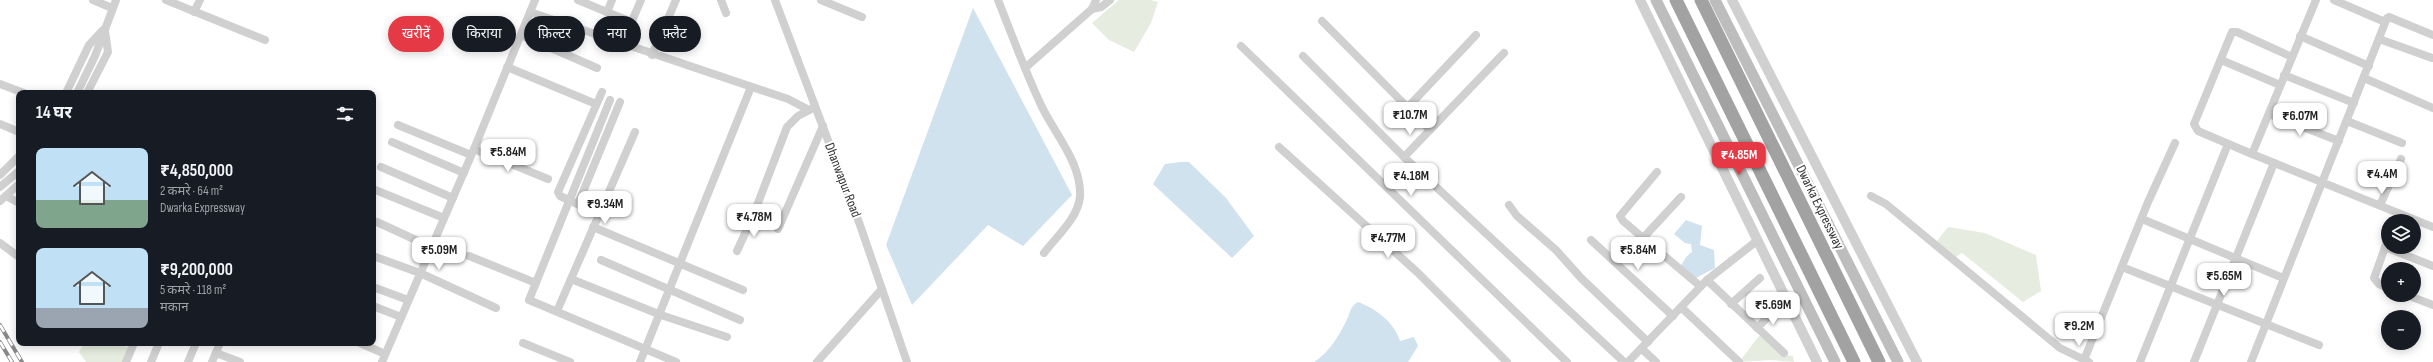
<!DOCTYPE html>
<html lang="hi">
<meta charset="utf-8">
<style>
:root{--surface:#171b24;--page:#242831;--text:#f1f3f6;--muted:#9ea1a6;--accent:#e63946}
body{margin:0;font-family:"Sofia Sans Condensed","Noto Sans Devanagari",sans-serif;background:var(--page);color:var(--text);height:100vh;display:flex;flex-direction:column;font-size:15px;white-space:nowrap}
*{box-sizing:border-box;margin:0}
p{font-size:13px;color:var(--muted)}
.icon{flex:none;width:22px;height:22px;fill:none;stroke:currentColor;stroke-width:2;stroke-linecap:round;stroke-linejoin:round}
.map{position:relative;flex:1;overflow:hidden}
.details{position:absolute;left:16px;top:90px;width:360px;height:256px;display:flex;flex-direction:column;background:var(--surface);border-radius:8px;box-shadow:0 2px 10px #0003}
.details>*{flex:none}
.guide{position:absolute;left:388px;top:16px;width:380px;height:36px;display:flex;gap:8px}
.tools{position:absolute;left:2381px;top:214px;display:grid;gap:8px}
.tools a{display:grid;place-items:center;width:40px;height:40px;border-radius:50%;background:var(--surface);box-shadow:0 2px 10px #0003;font-size:20px}
.price{position:absolute;translate:-50% -34px;padding:0 9px;border-radius:8px;background:#fff;color:#222;font-size:13px;line-height:26px;filter:drop-shadow(0 1px 2px #0008)}
.price::after{content:'';position:absolute;left:50%;top:24px;width:12px;height:9px;margin-left:-6px;background:inherit;clip-path:polygon(0 0,100% 0,50% 100%)}
.price.on{background:var(--accent);color:#fff}
ul{padding:0;list-style:none}
li{display:flex;align-items:center;gap:12px;height:100px;padding:0 20px}
li span{display:grid;place-items:center;flex:none;width:112px;height:80px;border-radius:8px;color:#555}
li>.icon{margin-inline-start:auto}
span .icon{width:48px;height:48px;fill:#fffc;stroke-width:1}
li b{font-size:17px}
h2{display:flex;justify-content:space-between;align-items:center;height:48px;padding:0 20px;font-size:17px}
.chip{padding:0 14px;border-radius:18px;background:var(--surface);box-shadow:0 2px 10px #0003;font-size:14px;line-height:36px}
.chip.on{background:var(--accent);color:#fff}
.map>svg:first-child{display:block}
</style>
<div class="map">
<svg width="2433" height="362" viewBox="0 0 2433 362">
<rect width="100%" height="100%" fill="#fff"/>
<g fill="#e6ecdf">
<path d="M1119,0H1150L1158,2L1151,23L1134,52L1109,40L1092,23Z"/>
<path d="M1948,227L1985,233L2036,255L2041,291L2023,302L1962,253L1954,258L1937,241Z"/>
<path d="M1759,336L1765,337L1784,355L1793,356L1794,362L1770,360L1739,362Z"/>
<path d="M84,343H88L130,347L123,362H86L79,352Z"/>
</g>
<g fill="#cfe2ee">
<path d="M973,8L1072,195L1023,246L988,225L912,305L886,245Z"/>
<path d="M1181,162H1189L1226,198L1254,236L1232,258L1153,184L1165,164Z"/>
<path d="M1686,220L1702,226L1700,245L1714,250L1715,268L1694,279L1681,266L1686,257L1692,252L1691,244L1685,243L1674,234Z"/>
<path d="M1358,302C1375,308 1395,323 1400,341L1414,337L1418,346L1408,362H1314C1329,353 1341,333 1348,317C1351,310 1351,306 1358,302Z"/>
</g>
<g fill="none" stroke-linecap="round" stroke-linejoin="round">
<g stroke="#d0d0d0" stroke-width="8">
<path d="M93,0L112,8"/>
<path d="M166,0L265,40"/>
<path d="M578,0L631,22"/>
<path d="M721,0L726,13"/>
<path d="M775,0L860,225L907,362"/>
<path d="M821,0L862,17"/>
<path d="M998,0C1012,35 1025,71 1041,105C1054,133 1082,163 1080,197C1078,218 1056,237 1044,253"/>
<path d="M2316,0L2252,154L2433,227"/>
<path d="M2334,0L2385,22"/>
<path d="M1092,9L1101,7L1110,0"/>
<path d="M194,12L200,0"/>
<path d="M530,12L788,99L809,110"/>
<path d="M607,12L612,0"/>
<path d="M1322,21L1430,130"/>
<path d="M521,35L597,68"/>
<path d="M2300,36L2369,66"/>
<path d="M2379,39L2432,58"/>
<path d="M622,44L641,0"/>
<path d="M1241,46L1567,362"/>
<path d="M652,55L676,0"/>
<path d="M1303,56L1404,157L1624,362"/>
<path d="M2221,60L2280,85"/>
<path d="M507,67L596,104"/>
<path d="M1025,68L1092,9L1096,0"/>
<path d="M2284,75L2354,103"/>
<path d="M2364,78L2433,108"/>
<path d="M0,84L24,93"/>
<path d="M66,93L89,45L103,30"/>
<path d="M77,93L95,56L116,0"/>
<path d="M87,93L108,52L105,31"/>
<path d="M610,100L529,300L676,362"/>
<path d="M1408,107L1476,35"/>
<path d="M2269,114L2339,141"/>
<path d="M2347,121L2402,143"/>
<path d="M0,124L19,132"/>
<path d="M398,125L471,155"/>
<path d="M392,142L464,173"/>
<path d="M1279,147L1417,272L1507,362"/>
<path d="M474,149L548,179"/>
<path d="M2252,154L2198,131L2194,124L2232,32H2237L2292,57"/>
<path d="M1404,157L1504,53"/>
<path d="M381,167L453,198"/>
<path d="M1657,172L1620,216L1623,221L1700,286"/>
<path d="M0,175L19,156"/>
<path d="M0,187L19,171"/>
<path d="M373,189L444,218"/>
<path d="M6,196L19,203"/>
<path d="M1871,196L1886,204L2060,348L2089,362"/>
<path d="M0,201L19,184"/>
<path d="M578,204L620,102"/>
<path d="M1509,205L1517,216L1556,250L1581,278L1648,342"/>
<path d="M2380,205L2401,159"/>
<path d="M599,214L560,196L558,192L602,92"/>
<path d="M2142,219L2283,278"/>
<path d="M377,222L431,247"/>
<path d="M593,227L743,290"/>
<path d="M778,229L823,126"/>
<path d="M1644,237L1681,197"/>
<path d="M2388,239L2374,278L2379,284L2388,288"/>
<path d="M1591,240L1673,316"/>
<path d="M0,243L19,257"/>
<path d="M2385,247L2433,266"/>
<path d="M737,251L753,216L787,127L798,116L813,108"/>
<path d="M373,256L420,273L496,308"/>
<path d="M469,256L536,283"/>
<path d="M601,260L740,320"/>
<path d="M2122,267L2319,345"/>
<path d="M571,279L661,315L727,337"/>
<path d="M1707,280L1784,353"/>
<path d="M373,287L408,300"/>
<path d="M2407,295L2433,305"/>
<path d="M1731,304L1760,278"/>
<path d="M373,306L401,317"/>
<path d="M1681,307L1739,362"/>
<path d="M557,311L635,132"/>
<path d="M1757,328L1775,310"/>
<path d="M360,343L385,354"/>
<path d="M523,343L570,362"/>
<path d="M1642,349L1656,362"/>
<path d="M216,353L240,362"/>
<path d="M2084,360L2148,202L2175,143"/>
<path d="M126,362L134,343"/>
<path d="M151,362L159,343"/>
<path d="M188,362L196,343"/>
<path d="M212,362L220,343"/>
<path d="M382,362L474,149L535,0"/>
<path d="M640,362L751,87"/>
<path d="M817,362L882,289"/>
<path d="M1628,362L1707,280L1758,240"/>
<path d="M2140,362L2228,144"/>
<path d="M2194,362L2274,163"/>
<path d="M2251,362L2387,18L2389,17L2433,35"/>
</g>
<g stroke="#d0d0d0" stroke-width="10">
<path d="M1640,0L1817,362"/>
<path d="M1732,0L1917,362"/>
</g>
<g stroke="#bdbdbd" stroke-width="11">
<path d="M1656,0L1835,362"/>
<path d="M1715,0L1898,362"/>
</g>
<g stroke="#a2a2a2" stroke-width="13">
<path d="M1676,0L1854,362"/>
<path d="M1701,0L1879,362"/>
</g>
<g stroke="#888" stroke-width="4">
<g id="rail">
<path d="M0,325L22,362"/>
<path d="M0,342L12,362"/>
</g>
</g>
<use href="#rail" stroke="#fff" stroke-width="2.5" stroke-dasharray="8" stroke-linecap="butt"/>
</g>
<g text-anchor="middle" dominant-baseline="central" stroke-width="4" stroke-linejoin="round" paint-order="stroke">
<g font-size="14" fill="#333" stroke="#fff">
<text transform="translate(843 180) rotate(69)">Dhanwapur Road</text>
<text transform="translate(1820 207) rotate(64)">Dwarka Expressway</text>
</g>
</g>
</svg>
<div class="tools">
<a><svg class="icon" aria-label="layers" viewBox="0 0 24 24"><path d="M12 4l9 5-9 5-9-5zM3 14l9 5 9-5"/></svg></a>
<a>+</a>
<a>−</a>
</div>
<b class="price" style="left:1410px;top:136px">₹10.7M</b>
<b class="price" style="left:2300px;top:137px">₹6.07M</b>
<b class="price" style="left:508px;top:173px">₹5.84M</b>
<b class="price on" style="left:1739px;top:176px">₹4.85M</b>
<b class="price" style="left:2382px;top:195px">₹4.4M</b>
<b class="price" style="left:1411px;top:197px">₹4.18M</b>
<b class="price" style="left:605px;top:225px">₹9.34M</b>
<b class="price" style="left:754px;top:238px">₹4.78M</b>
<b class="price" style="left:1388px;top:259px">₹4.77M</b>
<b class="price" style="left:439px;top:271px">₹5.09M</b>
<b class="price" style="left:1638px;top:271px">₹5.84M</b>
<b class="price" style="left:2224px;top:297px">₹5.65M</b>
<b class="price" style="left:1773px;top:326px">₹5.69M</b>
<b class="price" style="left:2079px;top:347px">₹9.2M</b>
<div class="guide">
<a class="chip on">खरीदें</a>
<a class="chip">किराया</a>
<a class="chip">फ़िल्टर</a>
<a class="chip">नया</a>
<a class="chip">फ़्लैट</a>
</div>
<section class="details">
<h2>14 घर<svg class="icon" aria-label="filters" viewBox="0 0 24 24"><path d="M4 7h16M4 17h16"/><circle cx="9" cy="7" r="2"/><circle cx="15" cy="17" r="2"/></svg></h2>
<ul>
<li><span style="background:linear-gradient(#bfe0f5 65%,#7fa58c 0)"><svg class="icon" aria-label="home" viewBox="0 0 24 24"><path d="M3 11l9-7 9 7M6 9v11h12V9"/></svg></span><div><b>₹4,850,000</b><p>2 कमरे · 64 m²</p><p>Dwarka Expressway</p></div></li>
<li><span style="background:linear-gradient(#bfe0f5 75%,#9aa5b1 0)"><svg class="icon" aria-label="home" viewBox="0 0 24 24"><path d="M3 11l9-7 9 7M6 9v11h12V9"/></svg></span><div><b>₹9,200,000</b><p>5 कमरे · 118 m²</p><p>मकान</p></div></li>
</ul>
</section>
</div>
